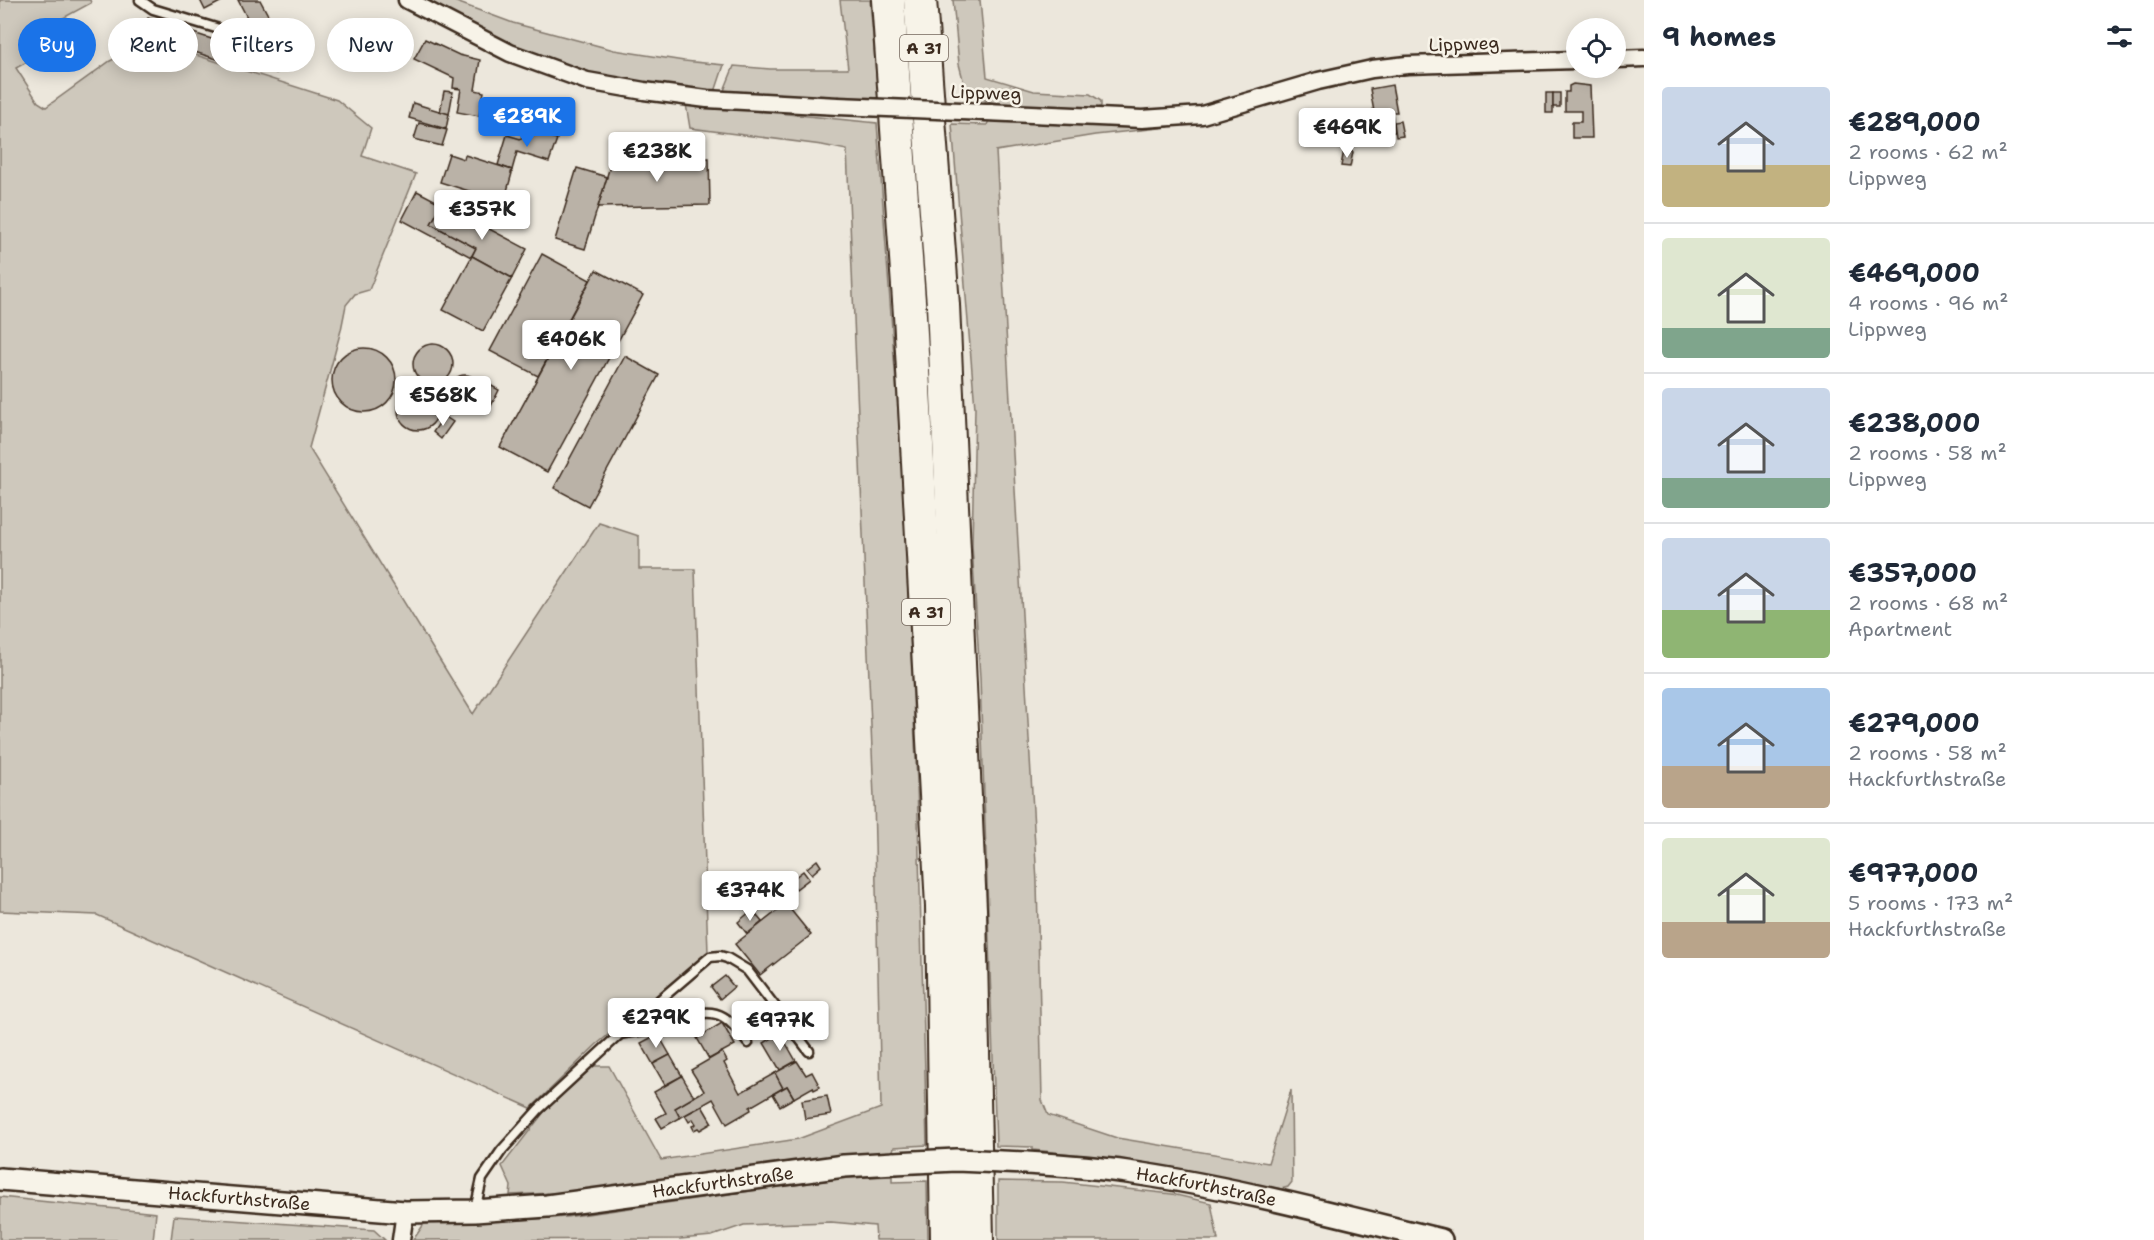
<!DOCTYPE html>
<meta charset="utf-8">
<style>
:root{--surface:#fff;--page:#f6f6f7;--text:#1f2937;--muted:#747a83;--line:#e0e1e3;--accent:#1a73e8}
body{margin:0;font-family:"Shantell Sans",sans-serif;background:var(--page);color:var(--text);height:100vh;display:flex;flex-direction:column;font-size:22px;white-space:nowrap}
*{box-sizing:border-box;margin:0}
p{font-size:20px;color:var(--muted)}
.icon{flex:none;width:33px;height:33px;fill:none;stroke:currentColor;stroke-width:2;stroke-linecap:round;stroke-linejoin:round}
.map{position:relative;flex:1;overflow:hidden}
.side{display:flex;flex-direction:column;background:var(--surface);width:510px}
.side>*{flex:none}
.banner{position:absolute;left:18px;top:18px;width:570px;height:54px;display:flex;gap:12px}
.controls{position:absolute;left:1566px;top:18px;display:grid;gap:12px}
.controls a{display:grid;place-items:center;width:60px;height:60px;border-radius:50%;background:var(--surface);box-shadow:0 3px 15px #0003;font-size:30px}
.price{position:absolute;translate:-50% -51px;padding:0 14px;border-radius:6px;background:#fff;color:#222;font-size:20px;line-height:39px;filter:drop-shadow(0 2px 3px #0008)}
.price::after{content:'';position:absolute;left:50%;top:36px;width:18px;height:14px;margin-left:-9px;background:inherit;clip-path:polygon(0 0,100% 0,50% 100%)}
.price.active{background:var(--accent);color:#fff}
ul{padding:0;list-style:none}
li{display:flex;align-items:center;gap:18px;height:150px;padding:0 18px}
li+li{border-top:2px solid var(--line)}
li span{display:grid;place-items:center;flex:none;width:168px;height:120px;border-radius:6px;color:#555}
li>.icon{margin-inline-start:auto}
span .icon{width:72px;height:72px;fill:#fffc;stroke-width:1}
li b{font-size:26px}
h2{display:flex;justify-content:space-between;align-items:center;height:72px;padding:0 18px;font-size:26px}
.pill{padding:0 21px;border-radius:27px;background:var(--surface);box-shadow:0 3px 15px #0003;font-size:21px;line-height:54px}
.pill.active{background:var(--accent);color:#fff}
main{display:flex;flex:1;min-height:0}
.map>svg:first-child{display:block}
</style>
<main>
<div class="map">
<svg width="1644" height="1240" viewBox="0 0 1644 1240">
<rect width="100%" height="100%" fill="#ece7dc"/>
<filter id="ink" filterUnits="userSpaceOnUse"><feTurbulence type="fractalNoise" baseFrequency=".0167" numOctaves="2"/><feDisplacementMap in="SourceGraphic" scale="12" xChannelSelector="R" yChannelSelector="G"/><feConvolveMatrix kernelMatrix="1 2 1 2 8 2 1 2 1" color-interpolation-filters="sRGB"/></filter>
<g filter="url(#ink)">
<g fill="#cec8bc" stroke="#84796d" stroke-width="1.5">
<path d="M0,0H90L91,3L50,25L57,45L16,68L38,102L46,107L110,61L152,41L337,100L371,128L362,156L416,174L369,290L355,294L346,305L341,330L309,448L473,714L599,523L639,536V569H695L708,953L597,1044L531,1108L97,915L0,911Z"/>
<path d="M420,0H451L513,23L614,50L684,61L724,65L716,89L709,93C666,87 621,83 579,71C523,55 472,26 420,0Z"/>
<path d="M840,0H870L878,98L836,97V99L723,93L734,66L770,69H848Z"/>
<path d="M953,0H980L987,77L1034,91L1090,94L1101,101V106L1095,112L1010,107L967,95L959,64Z"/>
<path d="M686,104L877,123L902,466L917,783L927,1145L894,1147L892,1154L575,1192L510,1195L511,1186L502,1166L544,1112L594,1066H609L661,1160L798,1139L881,1108L874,798L847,150L822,145L690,128Z"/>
<path d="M989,120L1102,126L1169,127L1095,135L996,151L1037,882L1042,1100L1048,1115L1117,1138L1268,1163L1291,1090L1292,1182L1288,1187L1281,1189C1198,1173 1116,1157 1032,1150V1147L996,1146L980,678L972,545L975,408L952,124L987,125Z"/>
<path d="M892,1176V1182L927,1181L928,1240H876L875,1226L831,1222L744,1225L712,1236L680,1239L413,1240L424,1224L452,1221L483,1222L566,1217L845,1178Z"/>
<path d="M998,1181L1063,1182L1172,1194L1211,1203L1218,1240H998Z"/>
<path d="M0,1197L156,1213L153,1240H0Z"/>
<path d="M174,1216L374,1230L385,1240H171Z"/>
</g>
<g fill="#bab2a7" stroke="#3b2a1e" stroke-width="1.5">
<path d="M200,0H224L205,10Z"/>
<path d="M238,0H260L294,64L276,73Z"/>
<path d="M148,18L254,53L248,69L154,39L155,37L143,33Z"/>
<path d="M425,39L459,55L480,60L475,90L484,92L479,116L457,112L461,89L453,88L454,78L414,59Z"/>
<path d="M1573,84L1590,86L1592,138H1572V122H1581V111H1565V92H1569V86Z"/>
<path d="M1392,85L1397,112H1392L1395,132L1378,135L1370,89Z"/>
<path d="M444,91L453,92L449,114L440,112Z"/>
<rect x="1546" y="93" width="7" height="20"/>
<rect x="1553" y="93" width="7" height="14"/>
<path d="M413,103L449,114L446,129L409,118Z"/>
<path d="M1327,120L1341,121L1339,140L1326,139Z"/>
<path d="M1400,121L1403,136L1396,137L1394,122Z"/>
<path d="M419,123L447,130L442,146L414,139Z"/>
<path d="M524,129L557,139L549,162L517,152L512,170L498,165L507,135L521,139Z"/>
<path d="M1344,150L1353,152L1350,167L1341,166Z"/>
<path d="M449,154L464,159L465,155L512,170L511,173H512L504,202L440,182Z"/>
<path d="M709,158L710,205L598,207L612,159Z"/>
<path d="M577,168L607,177L585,249L555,240Z"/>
<path d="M417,191L442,204L431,224L476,248L471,257L402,220Z"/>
<path d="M442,204L527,249L512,278L472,256L476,248L431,224Z"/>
<path d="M542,254L590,280L538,376L490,351Z"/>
<path d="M472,256L512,278L483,331L443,310Z"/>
<path d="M596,270L643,295L547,472L500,447Z"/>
<circle cx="433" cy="364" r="20"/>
<circle cx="364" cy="380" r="32"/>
<path d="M625,356L659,375L588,506L554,488Z"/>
<circle cx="465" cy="389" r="14"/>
<path d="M488,384L499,390L490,408L479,402Z"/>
<circle cx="418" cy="410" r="20"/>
<path d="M444,416L453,422L441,439L433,432Z"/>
<path d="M817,860L821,866L812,874L807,868Z"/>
<path d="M803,871L809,879L796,889L790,881Z"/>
<path d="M786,904L811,935L760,975L735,944Z"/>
<path d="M752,910L762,922L747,934L738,922Z"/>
<path d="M725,976L734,987L720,999L711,987Z"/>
<path d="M722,1023L735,1045L709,1059L697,1038Z"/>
<path d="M780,1033L796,1061L780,1070L764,1043Z"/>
<path d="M658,1034L670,1055L653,1064L641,1043Z"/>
<path d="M722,1052L727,1061L724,1063L740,1093L775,1073L783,1088L750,1107L751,1110L727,1124L713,1099L680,1118L675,1108L704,1091L691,1070Z"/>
<path d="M670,1055L682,1076L665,1085L653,1064Z"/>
<path d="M797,1061L806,1075L812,1072L820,1087L814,1090L813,1087L794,1098L787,1086L783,1088L775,1073Z"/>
<path d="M682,1076L694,1097L675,1108L680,1118L662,1128L656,1118L666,1113L654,1092Z"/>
<path d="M787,1086L794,1098L780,1106L773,1094Z"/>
<path d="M827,1096L831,1115L805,1119L802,1100Z"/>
<path d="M702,1106L712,1123L700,1130L698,1128L694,1130L692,1126L696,1124L693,1119L689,1122L685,1115Z"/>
</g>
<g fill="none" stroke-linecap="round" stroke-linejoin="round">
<g stroke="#3b2a1e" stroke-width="13">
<g id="service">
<path d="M140,0L153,9L239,35"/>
<path d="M621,1034C635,1031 650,1030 663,1027C672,1024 681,1019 690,1016C719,1006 731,1020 748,1043"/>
<path d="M475,1210L482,1179L502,1150L539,1109L620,1034L710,957L720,956L727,958L747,970L809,1051"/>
</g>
</g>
<g stroke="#3b2a1e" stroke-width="21">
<g id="minor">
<path d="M407,0L510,53L587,81L644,91L707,99L838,106"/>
<path d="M1616,59L1644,58"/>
<path d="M986,112L1142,119L1202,115L1318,81L1372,69L1407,65L1576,60"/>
<path d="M401,1240L405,1212"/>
</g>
</g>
<g stroke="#3b2a1e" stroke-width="26">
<g id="tertiary">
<path id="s1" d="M1026,1163C1060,1165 1094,1167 1127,1172C1233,1187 1337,1215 1441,1240"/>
<path id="s2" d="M0,1179L405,1212L475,1211L547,1206L844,1166L894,1163"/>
</g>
</g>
<g stroke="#3b2a1e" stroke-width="36">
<g id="motorway">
<path d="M888,0L910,315L942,906L947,1240"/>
<path d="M920,0L943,305L970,909L977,1240"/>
</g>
</g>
<use href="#service" stroke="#f7f3e8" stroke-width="8"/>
<use href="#minor" stroke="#f7f3e8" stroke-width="16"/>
<use href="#tertiary" stroke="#f7f3e8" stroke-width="21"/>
<use href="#motorway" stroke="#f7f3e8" stroke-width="32"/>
<g stroke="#3b2a1e" stroke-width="21" stroke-linecap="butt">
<path id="minor-bridge" d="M838,106L986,112"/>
</g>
<g stroke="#3b2a1e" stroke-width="26" stroke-linecap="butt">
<path id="tertiary-bridge" d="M894,1163L956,1160L1026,1163"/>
</g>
<use href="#minor-bridge" stroke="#f7f3e8" stroke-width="16"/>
<use href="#tertiary-bridge" stroke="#f7f3e8" stroke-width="21"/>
</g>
</g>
<g text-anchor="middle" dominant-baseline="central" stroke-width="5" stroke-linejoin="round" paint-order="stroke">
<g fill="#f7f3e8" stroke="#73665b" stroke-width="1.5">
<rect x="900" y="35" width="48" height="26" rx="4.5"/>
<rect x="902" y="599" width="48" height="26" rx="4.5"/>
</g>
<g font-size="16" font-weight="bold" fill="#3b2a1e">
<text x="924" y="48">A 31</text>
<text x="926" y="612">A 31</text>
</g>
<g font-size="18" fill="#3b2a1e" stroke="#f7f3e8">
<text transform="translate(1464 44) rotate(-2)">Lippweg</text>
<text transform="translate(986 93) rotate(2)">Lippweg</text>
<text stroke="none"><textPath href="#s2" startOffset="726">Hackfurthstraße</textPath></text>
<text stroke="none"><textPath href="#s1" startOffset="182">Hackfurthstraße</textPath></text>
<text stroke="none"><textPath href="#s2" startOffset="240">Hackfurthstraße</textPath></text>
</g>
</g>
</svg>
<div class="controls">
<a><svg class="icon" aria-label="locate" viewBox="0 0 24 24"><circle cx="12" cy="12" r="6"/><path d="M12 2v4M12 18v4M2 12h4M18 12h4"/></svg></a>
</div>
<b class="price active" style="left:527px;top:148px">€289K</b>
<b class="price" style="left:1347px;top:159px">€469K</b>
<b class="price" style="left:657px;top:183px">€238K</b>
<b class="price" style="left:482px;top:241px">€357K</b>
<b class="price" style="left:571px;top:371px">€406K</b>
<b class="price" style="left:443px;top:427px">€568K</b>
<b class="price" style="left:750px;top:922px">€374K</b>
<b class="price" style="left:656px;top:1049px">€279K</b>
<b class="price" style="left:780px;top:1052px">€977K</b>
<div class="banner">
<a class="pill active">Buy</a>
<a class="pill">Rent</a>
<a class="pill">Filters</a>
<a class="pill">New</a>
</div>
</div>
<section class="side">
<h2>9 homes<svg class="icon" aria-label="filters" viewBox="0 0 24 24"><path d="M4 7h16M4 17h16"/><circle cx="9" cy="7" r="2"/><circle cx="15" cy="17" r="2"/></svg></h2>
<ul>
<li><span style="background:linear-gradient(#c9d6e8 65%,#c2b280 0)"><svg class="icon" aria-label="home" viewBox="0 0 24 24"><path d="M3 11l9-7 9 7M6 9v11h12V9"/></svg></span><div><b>€289,000</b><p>2 rooms · 62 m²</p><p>Lippweg</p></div></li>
<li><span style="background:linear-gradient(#dfe7d0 75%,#7fa58c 0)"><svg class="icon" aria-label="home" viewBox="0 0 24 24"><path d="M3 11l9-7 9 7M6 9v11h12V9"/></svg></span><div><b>€469,000</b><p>4 rooms · 96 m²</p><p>Lippweg</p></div></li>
<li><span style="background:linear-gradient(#c9d6e8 75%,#7fa58c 0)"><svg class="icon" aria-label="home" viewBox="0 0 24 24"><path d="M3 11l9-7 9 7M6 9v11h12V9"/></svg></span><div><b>€238,000</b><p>2 rooms · 58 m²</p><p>Lippweg</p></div></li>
<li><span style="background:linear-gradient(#c9d6e8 60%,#8fb573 0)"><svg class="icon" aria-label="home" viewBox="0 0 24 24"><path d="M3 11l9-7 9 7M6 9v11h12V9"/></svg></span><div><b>€357,000</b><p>2 rooms · 68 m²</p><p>Apartment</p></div></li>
<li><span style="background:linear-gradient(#a9c7e8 65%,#b9a48a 0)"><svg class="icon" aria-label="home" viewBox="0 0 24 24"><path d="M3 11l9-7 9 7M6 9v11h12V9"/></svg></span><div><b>€279,000</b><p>2 rooms · 58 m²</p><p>Hackfurthstraße</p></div></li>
<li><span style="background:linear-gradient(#dfe7d0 70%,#b9a48a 0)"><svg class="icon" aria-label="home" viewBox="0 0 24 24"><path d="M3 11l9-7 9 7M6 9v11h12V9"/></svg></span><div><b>€977,000</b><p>5 rooms · 173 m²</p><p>Hackfurthstraße</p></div></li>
</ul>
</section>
</main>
